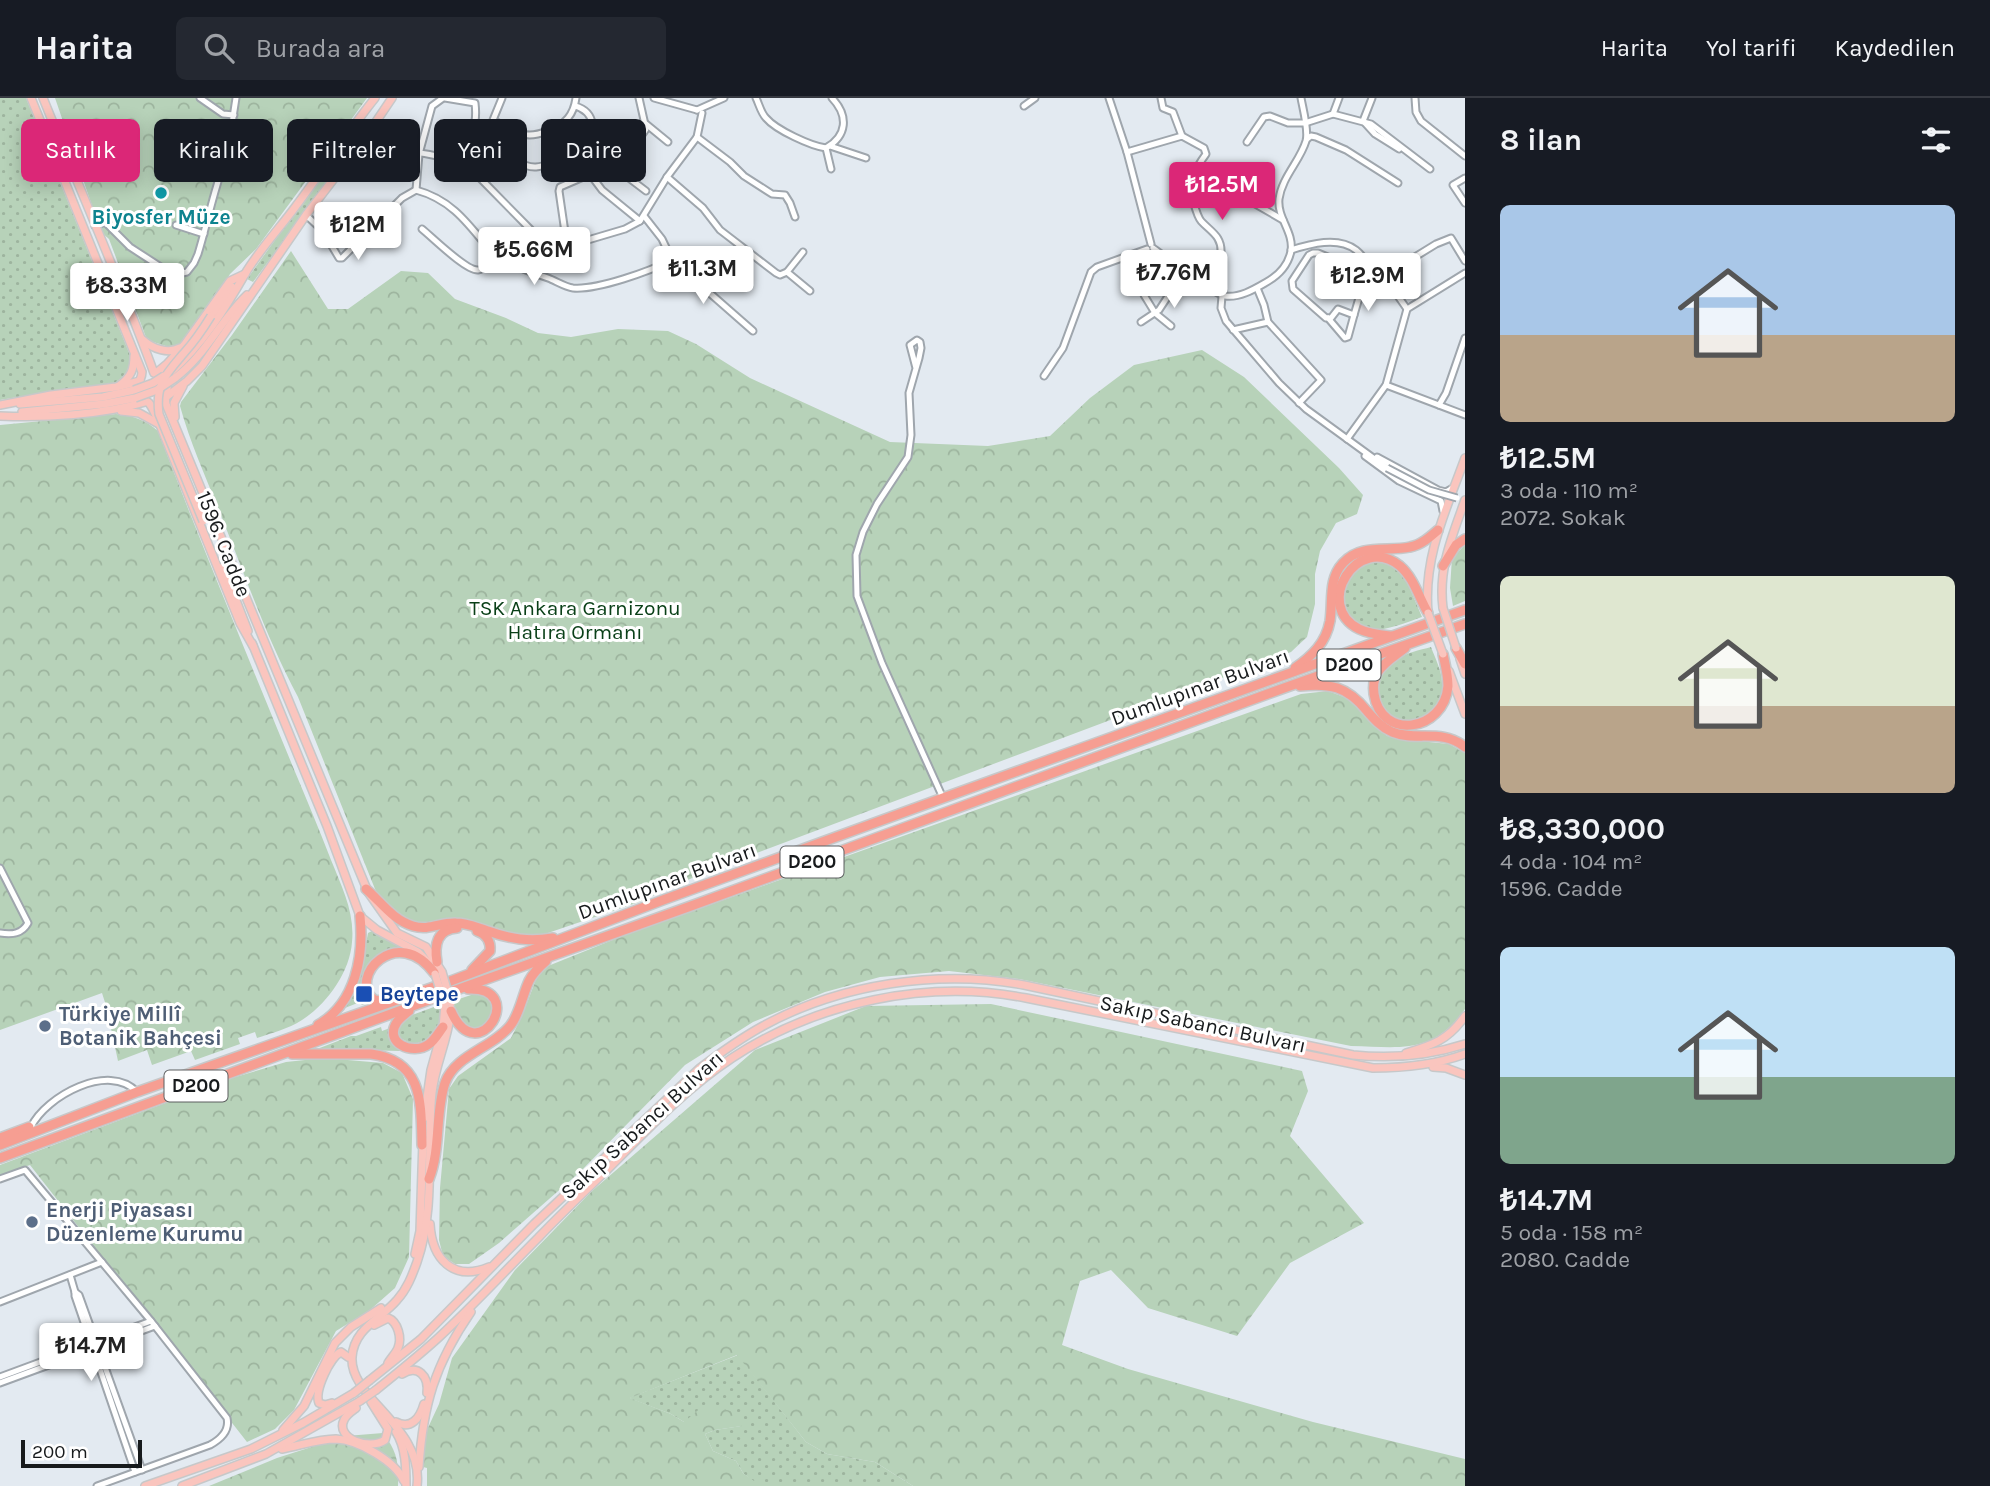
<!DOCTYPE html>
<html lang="tr">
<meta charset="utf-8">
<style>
:root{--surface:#171b24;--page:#242831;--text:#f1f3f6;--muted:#9ea1a6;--line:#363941;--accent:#db2777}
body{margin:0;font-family:Karla,sans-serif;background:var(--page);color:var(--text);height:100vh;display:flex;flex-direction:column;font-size:26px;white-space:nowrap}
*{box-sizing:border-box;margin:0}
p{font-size:23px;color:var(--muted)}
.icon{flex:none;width:38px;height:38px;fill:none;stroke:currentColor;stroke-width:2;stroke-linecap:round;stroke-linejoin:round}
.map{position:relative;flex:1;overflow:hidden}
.drawer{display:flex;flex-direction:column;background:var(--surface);width:525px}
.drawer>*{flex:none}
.top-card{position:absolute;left:21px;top:21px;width:665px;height:63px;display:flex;gap:14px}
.scale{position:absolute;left:21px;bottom:18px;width:121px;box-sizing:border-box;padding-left:7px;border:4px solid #171a1c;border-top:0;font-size:19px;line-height:24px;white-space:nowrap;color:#171a1c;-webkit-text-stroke:5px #fff;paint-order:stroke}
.price{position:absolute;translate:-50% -60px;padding:0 16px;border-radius:7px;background:#fff;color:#222;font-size:23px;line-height:46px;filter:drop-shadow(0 2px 4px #0008)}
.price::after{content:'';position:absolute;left:50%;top:42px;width:21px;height:16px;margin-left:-10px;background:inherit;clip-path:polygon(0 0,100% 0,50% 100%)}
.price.current{background:var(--accent);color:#fff}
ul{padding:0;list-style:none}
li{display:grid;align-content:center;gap:14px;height:371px;padding:0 35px}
li span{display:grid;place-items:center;height:217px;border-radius:10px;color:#555}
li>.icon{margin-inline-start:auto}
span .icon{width:126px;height:126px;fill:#fffc;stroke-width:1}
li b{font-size:30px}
h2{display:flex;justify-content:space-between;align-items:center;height:84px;padding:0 35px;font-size:30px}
.chip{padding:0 24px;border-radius:10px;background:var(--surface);box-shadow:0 4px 18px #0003;font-size:24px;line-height:63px}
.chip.current{background:var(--accent);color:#fff}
header{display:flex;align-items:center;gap:42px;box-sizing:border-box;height:98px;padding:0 35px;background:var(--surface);border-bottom:2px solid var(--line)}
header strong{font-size:33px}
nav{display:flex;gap:38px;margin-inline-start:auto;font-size:24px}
.search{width:490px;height:63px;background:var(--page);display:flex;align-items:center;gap:18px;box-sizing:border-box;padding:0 24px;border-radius:10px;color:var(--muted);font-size:26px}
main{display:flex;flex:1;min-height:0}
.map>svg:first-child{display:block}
</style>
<header>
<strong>Harita</strong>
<div class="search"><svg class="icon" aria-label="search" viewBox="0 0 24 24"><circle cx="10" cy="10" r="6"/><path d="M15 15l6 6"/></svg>Burada ara</div>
<nav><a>Harita</a><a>Yol tarifi</a><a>Kaydedilen</a></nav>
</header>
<main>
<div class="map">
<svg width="1465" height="1388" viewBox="0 0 1465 1388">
<defs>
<pattern id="green-dots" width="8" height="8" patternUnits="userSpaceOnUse" patternTransform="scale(1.75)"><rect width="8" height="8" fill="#b7d2b9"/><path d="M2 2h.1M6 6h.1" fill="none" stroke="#9db49e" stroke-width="1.8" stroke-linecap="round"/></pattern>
<pattern id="forest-crowns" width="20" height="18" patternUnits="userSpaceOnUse" patternTransform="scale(1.75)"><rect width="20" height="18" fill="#b7d2b9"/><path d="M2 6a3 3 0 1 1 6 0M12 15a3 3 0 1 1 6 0" fill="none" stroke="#9db49e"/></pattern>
</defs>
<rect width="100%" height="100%" fill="#e3eaf1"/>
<g fill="url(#green-dots)">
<path d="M0,0H26L130,257L131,263L127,276L112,287L68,291L0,302Z"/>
<path d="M344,46L352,51L253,184L247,181Z"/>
<path d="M1377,463L1397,469L1405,479L1422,519C1410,523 1387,533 1375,531C1368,531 1360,529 1355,524C1342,512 1341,487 1353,474C1359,467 1368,465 1377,463Z"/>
<path d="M1431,549C1435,560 1442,573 1442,585C1443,592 1441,606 1437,612C1435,615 1431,616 1428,618C1393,642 1354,591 1396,562C1405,555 1420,552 1431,549Z"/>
<path d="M372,833L405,851L397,852L366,878L374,903L362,907L360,904L345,910L344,908L364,856L368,835Z"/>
<path d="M442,906C445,926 432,944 412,946L400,940L398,931L404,920Z"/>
<path d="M381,929L382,933L390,930L393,945L400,953L317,951L351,938H356Z"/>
<path d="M738,1257L806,1344L827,1356L875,1364L913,1388H759L743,1375L736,1363L713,1353L705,1336L715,1332L741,1328L684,1324L671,1316L629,1300Z"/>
</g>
<g fill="url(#forest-crowns)">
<path d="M55,0H367L256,151L230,176L210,208L187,238L179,248L172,250L147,242L109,141L101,134Z"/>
<path d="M291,153L328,211H348L401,173L428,175L455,201L506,220L538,235L571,239L618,231L668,233L696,246L750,280L890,344L988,348L1050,338L1090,300L1134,267L1202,252L1244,279L1339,370L1363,397L1357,416L1336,425L1320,453L1315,476V506L1307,539L1291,554L701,776L639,804L542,837L520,841L473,825L435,827L405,823L381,802L375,791L298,599C268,543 247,483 224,425C209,386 191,348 180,308L181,304L232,237Z"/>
<path d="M116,316C132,318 145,321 158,333C201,446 247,557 293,669C306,700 319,731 331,762C342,789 355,815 352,844C350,874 327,906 302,922C288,931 272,935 257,940L255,934L238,940L240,946L195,962L191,953L152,967L147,952L118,963L109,921L110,920L102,895L0,932V327Z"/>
<path d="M1465,447V503L1453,508L1450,490L1452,460Z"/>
<path d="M1328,593L1352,602L1387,638L1409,642L1449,646L1465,655V911C1433,957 1401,949 1351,948L1019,881L949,873L880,879L825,894L753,924L685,967L581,1073L499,1145L469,1166H455L443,1158L439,1142L440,1090L449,991L458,978L511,940L522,918L538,876L548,868L620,839L1301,596Z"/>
<path d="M477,895L491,900L495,914L484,929L473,932L458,921L453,903Z"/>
<path d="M991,906L1302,973L1308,993L1290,1038L1364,1125L1290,1165L1237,1238L1148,1210L1111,1172L1080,1183L1062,1247L1128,1271L1313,1324L1465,1361V1388H913L875,1364L827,1356L806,1344L737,1257L630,1300L671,1316L684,1324L703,1308L720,1310L742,1316V1328L715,1332L705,1336L713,1353L736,1363L743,1375L761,1388H427V1370L423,1369L426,1334L439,1306L452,1260L515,1172L592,1093L755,952L866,908Z"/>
<path d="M324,960L383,965L402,975L413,1001L409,1159L395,1190L370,1212L336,1233L294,1312L275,1331L247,1344L30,1067L0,1077V1067L232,980L286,964Z"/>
<path d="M383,1335C397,1353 399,1365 398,1388H209L277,1360L346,1338Z"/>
</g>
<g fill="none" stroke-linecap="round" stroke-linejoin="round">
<g stroke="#9fa6ad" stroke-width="9">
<g id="minor">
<path d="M200,0L223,16L234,17"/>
<path d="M445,0L475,5C478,30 471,37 456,56"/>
<path d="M502,0L493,22C502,27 512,33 523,36C535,40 560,30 568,20C573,14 575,7 576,0"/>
<path d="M654,0L697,12"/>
<path d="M756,0C759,6 761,15 766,20C776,32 811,48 826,50"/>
<path d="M1109,0L1127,54L1151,146"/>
<path d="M1161,0L1163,10L1173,14L1182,38"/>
<path d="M1415,0L1416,14L1421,23L1465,58"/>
<path d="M1024,8L1035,0"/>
<path d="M697,12L724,0"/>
<path d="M1333,16L1339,0"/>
<path d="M1363,23L1372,0"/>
<path d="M1365,25L1375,36L1399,51"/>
<path d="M646,26L668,44"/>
<path d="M505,28L500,35L498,46C503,57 525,70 536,69C549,68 573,58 586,53C596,37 597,14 575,8"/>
<path d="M545,33L554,64"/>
<path d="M366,38L383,52"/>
<path d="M697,39L730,64L744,78L772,96L785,97L790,105L795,119"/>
<path d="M1307,41L1311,38L1316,39L1346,52L1398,85"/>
<path d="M1247,44L1264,19L1270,18L1288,25H1305L1333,16L1371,26L1430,71"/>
<path d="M830,48L866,60"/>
<path d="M1127,54L1182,38L1204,50L1206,56C1195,71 1189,83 1193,102C1195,109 1197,118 1201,123C1211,134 1222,138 1221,155L1192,168L1180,180L1159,212L1141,224"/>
<path d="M438,57L449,55L463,59L477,77L532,133L552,146L571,147L625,131L640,123L667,79L697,39L702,15"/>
<path d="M353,58C381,45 441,56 469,68"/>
<path d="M615,65L621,74L646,93"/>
<path d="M831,71L826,50C847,38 849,18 832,0"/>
<path d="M590,76L602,92L640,123"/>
<path d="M667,79L703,110L720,132L776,175L780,177L787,174L803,154"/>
<path d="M1465,80L1453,87L1465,105"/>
<path d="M416,92C453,102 469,127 493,156C511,167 528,173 548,180C556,183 565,189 573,190C598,192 650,173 672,162"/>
<path d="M416,92L419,56L432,8L443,0"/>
<path d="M1238,96L1283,122"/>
<path d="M306,117L323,133L339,160H342L402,100L416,92"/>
<path d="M644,118L662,141L672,162L753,233"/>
<path d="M176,127L204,136"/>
<path d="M95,128L105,124L130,149L167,173L178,176L187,174L194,165L198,156C205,133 210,110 217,87C226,58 232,30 236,0"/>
<path d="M422,131C432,139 466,173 478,172C486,171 490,162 493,156"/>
<path d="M567,148L559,93L560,89L618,64L631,53L646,31L639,0"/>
<path d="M1153,150C1165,159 1215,197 1225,198C1239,200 1253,192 1265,185C1278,178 1288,168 1291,153C1294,134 1277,120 1279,101C1282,79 1300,63 1306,43C1309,33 1303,11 1301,0"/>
<path d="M1291,152C1310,146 1338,138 1356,152C1364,158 1370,169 1377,177L1384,178"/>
<path d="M1313,155H1318L1352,169L1361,193L1354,217L1338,211L1331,220H1326L1293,191L1292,183L1309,157Z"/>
<path d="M787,174L810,193"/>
<path d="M1257,190L1264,207L1268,224L1321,282L1299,305"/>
<path d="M1144,197L1155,215L1171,228"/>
<path d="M1222,198L1221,210L1226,223L1279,285L1306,311L1387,370"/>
<path d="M1407,211L1384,178L1436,146L1451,140L1465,163"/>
<path d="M1328,220L1345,240L1348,239L1354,217"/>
<path d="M1233,232L1268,224"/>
<path d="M916,270L910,247L917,242L920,244L921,250L919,260L909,295L911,337L908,359L877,406L863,434L856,457L857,498L882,565L943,700"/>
<path d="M1044,278L1063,250L1091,174L1097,169L1147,151"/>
<path d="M1386,287L1465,317"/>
<path d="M1439,307L1446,295L1465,240"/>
<path d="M1347,341L1386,287L1407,211L1465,175"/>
<path d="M1365,358L1399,383L1441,403L1443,413"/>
<path d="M1377,359L1438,392L1446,394L1453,390"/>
<path d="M0,770L28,825C22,836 12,837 0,835"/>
<path d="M31,1029C46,998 109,964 137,994"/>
<path d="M0,1081L25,1072L151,1223L227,1320C230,1333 221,1341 210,1347L97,1388"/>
<path d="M70,1177L75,1194V1198L135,1374"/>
<path d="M75,1194L79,1197L142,1372"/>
<path d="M0,1204L102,1164"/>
<path d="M0,1279L151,1223"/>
<path d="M0,1285L155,1228"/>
</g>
</g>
<g stroke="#c7c8c9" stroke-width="10">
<g id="major">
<path d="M31,0L142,274C142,281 137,285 138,292C139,300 144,301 149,305C154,311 157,321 160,327L240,525L253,548"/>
<path d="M43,0C80,92 120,182 154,275C177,281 163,293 166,306L368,794L397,835L426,849L442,874"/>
<path d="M211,218L232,189"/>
<path d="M143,242C153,251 168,256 180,250"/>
<path d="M171,274C202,247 225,211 245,176C259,152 280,130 296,108C323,72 347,35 375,0"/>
<path d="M156,275L167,266L185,246L230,183L245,176"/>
<path d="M175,280C205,258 220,223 247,197"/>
<path d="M120,287C131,279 134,271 134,258"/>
<path d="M166,299L187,283L202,268L306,117L363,43L392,0"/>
<path d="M20,306L103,299L134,292"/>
<path d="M0,307L51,297L116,289L140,283"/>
<path d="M121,313L139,315L159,326"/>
<path d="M22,314L104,306L135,300"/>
<path d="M0,318C45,320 102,317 145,304"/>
<path d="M175,319L174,305L183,288"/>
<path d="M223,469L248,533"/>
<path d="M1443,510C1438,470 1452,439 1465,402"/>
<path d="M1428,514C1423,459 1447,410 1465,360"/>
<path d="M252,545L327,728L360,818L377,832L418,854L428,864"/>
<path d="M1460,561L1465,576"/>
<path d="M1449,573L1465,616"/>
<path d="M1406,955C1433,947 1448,942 1465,918"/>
<path d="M1433,969L1446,970L1465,977"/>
<path d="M424,1020L431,972L443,929L445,907"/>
<path d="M430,1126C432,1161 453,1184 489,1169"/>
<path d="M415,1156L420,1133L423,1042"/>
<path d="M374,1227L388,1220C398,1224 402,1240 398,1250C396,1255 391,1260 388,1265"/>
<path d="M402,1276C418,1266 429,1278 427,1295"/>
<path d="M370,1282L421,1241L534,1126L700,970C720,955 741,940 763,928C840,886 938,871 1024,887L1353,957C1392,961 1428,958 1465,946"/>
<path d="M376,1292C396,1276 417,1259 437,1241C472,1209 504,1174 538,1140C560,1117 583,1095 606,1073C646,1033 685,991 732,960C817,904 927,881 1026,900L1373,970C1405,970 1435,967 1465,956"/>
<path d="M332,1305L325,1307L319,1305C314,1293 330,1259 341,1254L348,1259"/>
<path d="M356,1310C352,1313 346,1317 344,1322C335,1340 369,1353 385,1342L388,1331L371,1304"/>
<path d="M396,1324C411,1332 420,1320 424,1306"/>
<path d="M283,1332L304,1308L335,1245L351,1229L381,1210"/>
<path d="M396,1334C406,1350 406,1370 406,1388"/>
<path d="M282,1351C299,1348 318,1341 336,1341C358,1342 395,1363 404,1383"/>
<path d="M419,1369C423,1307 435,1266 471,1214"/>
<path d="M145,1388L251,1351L303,1325L354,1295"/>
<path d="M182,1388L266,1356L360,1303"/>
<path d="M417,1388C424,1328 349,1301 352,1259C354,1230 381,1221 397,1202C407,1191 412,1178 417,1164C436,1110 426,1051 432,995C435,966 449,940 451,911"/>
</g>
</g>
<g stroke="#c7c8c9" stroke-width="12">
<g id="highway">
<path d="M1443,468L1456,447L1465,441"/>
<path d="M1391,538C1381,537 1369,536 1359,531C1312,507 1358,434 1400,468C1414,480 1419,500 1428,515"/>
<path d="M1405,550C1395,558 1384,564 1377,575C1374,581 1373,589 1374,596C1381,643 1444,634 1448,588C1448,577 1445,566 1443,556"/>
<path d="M1456,550L1465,566"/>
<path d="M1295,570C1312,558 1326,545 1330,523C1333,503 1328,481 1343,465C1361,445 1387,454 1410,449C1421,447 1430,439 1438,432"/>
<path d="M1300,588C1330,585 1347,588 1367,613C1374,621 1381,629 1392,634C1417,644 1441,630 1465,649"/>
<path d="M366,791C382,805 393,822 413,828C429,833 441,824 456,825C468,825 477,830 488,833C510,841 529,844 553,840"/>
<path d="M437,864C434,847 437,831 457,830"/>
<path d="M472,872L490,853C491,843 486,836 477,833"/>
<path d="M388,904L374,902C347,880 397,824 435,876"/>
<path d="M409,913C405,916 400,920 397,924C383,945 413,958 429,946C435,942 439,934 443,929"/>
<path d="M451,913C478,974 529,888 468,891"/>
<path d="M318,927C356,905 364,858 360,818"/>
<path d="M292,956H371C423,963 421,1004 422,1047"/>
<path d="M0,1040L29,1029"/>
<path d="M0,1047L137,994L448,884L663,802L943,700L1465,512"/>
<path d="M0,1060L456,892L691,808L1284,590L1465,526"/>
<path d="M429,1081C441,1051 435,1014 445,985C455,957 492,950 510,928C520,916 522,898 529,883C533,875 539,869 546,863"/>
</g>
</g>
<use href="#minor" stroke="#fff" stroke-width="5"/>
<use href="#major" stroke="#fac5be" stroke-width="7"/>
<use href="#highway" stroke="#f69e92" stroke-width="9"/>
<g stroke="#9fa6ad" stroke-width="9" stroke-linecap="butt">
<path id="minor-bridge" d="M1387,370L1429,392L1457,400"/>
</g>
<g stroke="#c7c8c9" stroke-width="10" stroke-linecap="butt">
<g id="major-bridge">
<path d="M134,292L153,285L164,278"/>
<path d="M135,300L157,292L175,280"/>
<path d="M203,423L159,316C155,286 166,276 184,255C194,244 203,231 211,218"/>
<path d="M1443,510L1456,550"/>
<path d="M1428,515L1443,556"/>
<path d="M442,874L451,905"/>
<path d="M435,876L445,907"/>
<path d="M354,1295L370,1282"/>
<path d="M360,1303L376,1292"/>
</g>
</g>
<use href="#minor-bridge" stroke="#fff" stroke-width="5"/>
<use href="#major-bridge" stroke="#fac5be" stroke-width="7"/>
</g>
<circle fill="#0f9aa8" stroke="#fff" stroke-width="2.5" cx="161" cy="95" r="7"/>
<rect fill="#1a4fb4" stroke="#fff" stroke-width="2.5" x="355" y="887" width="18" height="18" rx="3.5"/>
<g fill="#5c6f8a" stroke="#fff" stroke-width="2.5">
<circle cx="45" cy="928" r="7"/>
<circle cx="32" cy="1124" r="7"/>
</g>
<g text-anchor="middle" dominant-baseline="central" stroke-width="6" stroke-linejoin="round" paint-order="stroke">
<g fill="#fff" stroke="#5d5f60" stroke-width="2">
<rect x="1317.5" y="551.5" width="63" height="31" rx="5"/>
<rect x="780.5" y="748.5" width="63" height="31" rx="5"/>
<rect x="164.5" y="972.5" width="63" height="31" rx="5"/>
</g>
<g font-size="19" font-weight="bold" fill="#171a1c">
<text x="1349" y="567">D200</text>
<text x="812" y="764">D200</text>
<text x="196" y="988">D200</text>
</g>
<g font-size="21" font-weight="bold" fill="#0d838f" stroke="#fff">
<text x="161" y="119">Biyosfer Müze</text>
</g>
<g font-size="21" fill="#171a1c" stroke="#fff">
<text transform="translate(224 446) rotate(68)">1596. Cadde</text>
<text transform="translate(1200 589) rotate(-20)">Dumlupınar Bulvarı</text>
<text transform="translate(667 783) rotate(-20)">Dumlupınar Bulvarı</text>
<text transform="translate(1203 926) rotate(12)">Sakıp Sabancı Bulvarı</text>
<text transform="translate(642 1027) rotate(-42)">Sakıp Sabancı Bulvarı</text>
</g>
<g font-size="21" fill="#0a4018" stroke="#fff">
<text x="575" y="510">TSK Ankara Garnizonu<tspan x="575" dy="24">Hatıra Ormanı</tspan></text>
</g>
<g font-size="21" font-weight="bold" fill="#164399" stroke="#fff" text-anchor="start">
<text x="380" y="896">Beytepe</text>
</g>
<g font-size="21" font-weight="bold" fill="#4e5e75" stroke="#fff" text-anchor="start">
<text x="59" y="916">Türkiye Millî<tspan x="59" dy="24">Botanik Bahçesi</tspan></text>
<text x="46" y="1112">Enerji Piyasası<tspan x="46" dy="24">Düzenleme Kurumu</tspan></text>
</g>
</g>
</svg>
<div class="scale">200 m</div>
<b class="price current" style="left:1222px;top:124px">₺12.5M</b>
<b class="price" style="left:358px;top:164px">₺12M</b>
<b class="price" style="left:534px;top:189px">₺5.66M</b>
<b class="price" style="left:703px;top:208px">₺11.3M</b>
<b class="price" style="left:1174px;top:212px">₺7.76M</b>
<b class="price" style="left:1368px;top:215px">₺12.9M</b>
<b class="price" style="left:127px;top:225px">₺8.33M</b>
<b class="price" style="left:91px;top:1285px">₺14.7M</b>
<div class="top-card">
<a class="chip current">Satılık</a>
<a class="chip">Kiralık</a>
<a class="chip">Filtreler</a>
<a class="chip">Yeni</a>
<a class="chip">Daire</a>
</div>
</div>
<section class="drawer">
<h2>8 ilan<svg class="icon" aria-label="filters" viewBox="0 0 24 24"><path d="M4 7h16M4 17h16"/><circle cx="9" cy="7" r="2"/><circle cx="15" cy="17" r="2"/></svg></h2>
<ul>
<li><span style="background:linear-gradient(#a9c7e8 60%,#b9a48a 0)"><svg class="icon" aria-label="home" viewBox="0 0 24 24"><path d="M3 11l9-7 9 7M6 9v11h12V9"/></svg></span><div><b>₺12.5M</b><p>3 oda · 110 m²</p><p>2072. Sokak</p></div></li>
<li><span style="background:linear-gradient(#dfe7d0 60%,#b9a48a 0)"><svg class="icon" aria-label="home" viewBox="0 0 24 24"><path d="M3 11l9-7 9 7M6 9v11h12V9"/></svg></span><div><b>₺8,330,000</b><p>4 oda · 104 m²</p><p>1596. Cadde</p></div></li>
<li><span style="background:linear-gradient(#bfe0f5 60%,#7fa58c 0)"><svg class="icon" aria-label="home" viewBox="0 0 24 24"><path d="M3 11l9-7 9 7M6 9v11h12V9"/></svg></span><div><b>₺14.7M</b><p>5 oda · 158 m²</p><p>2080. Cadde</p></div></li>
</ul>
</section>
</main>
